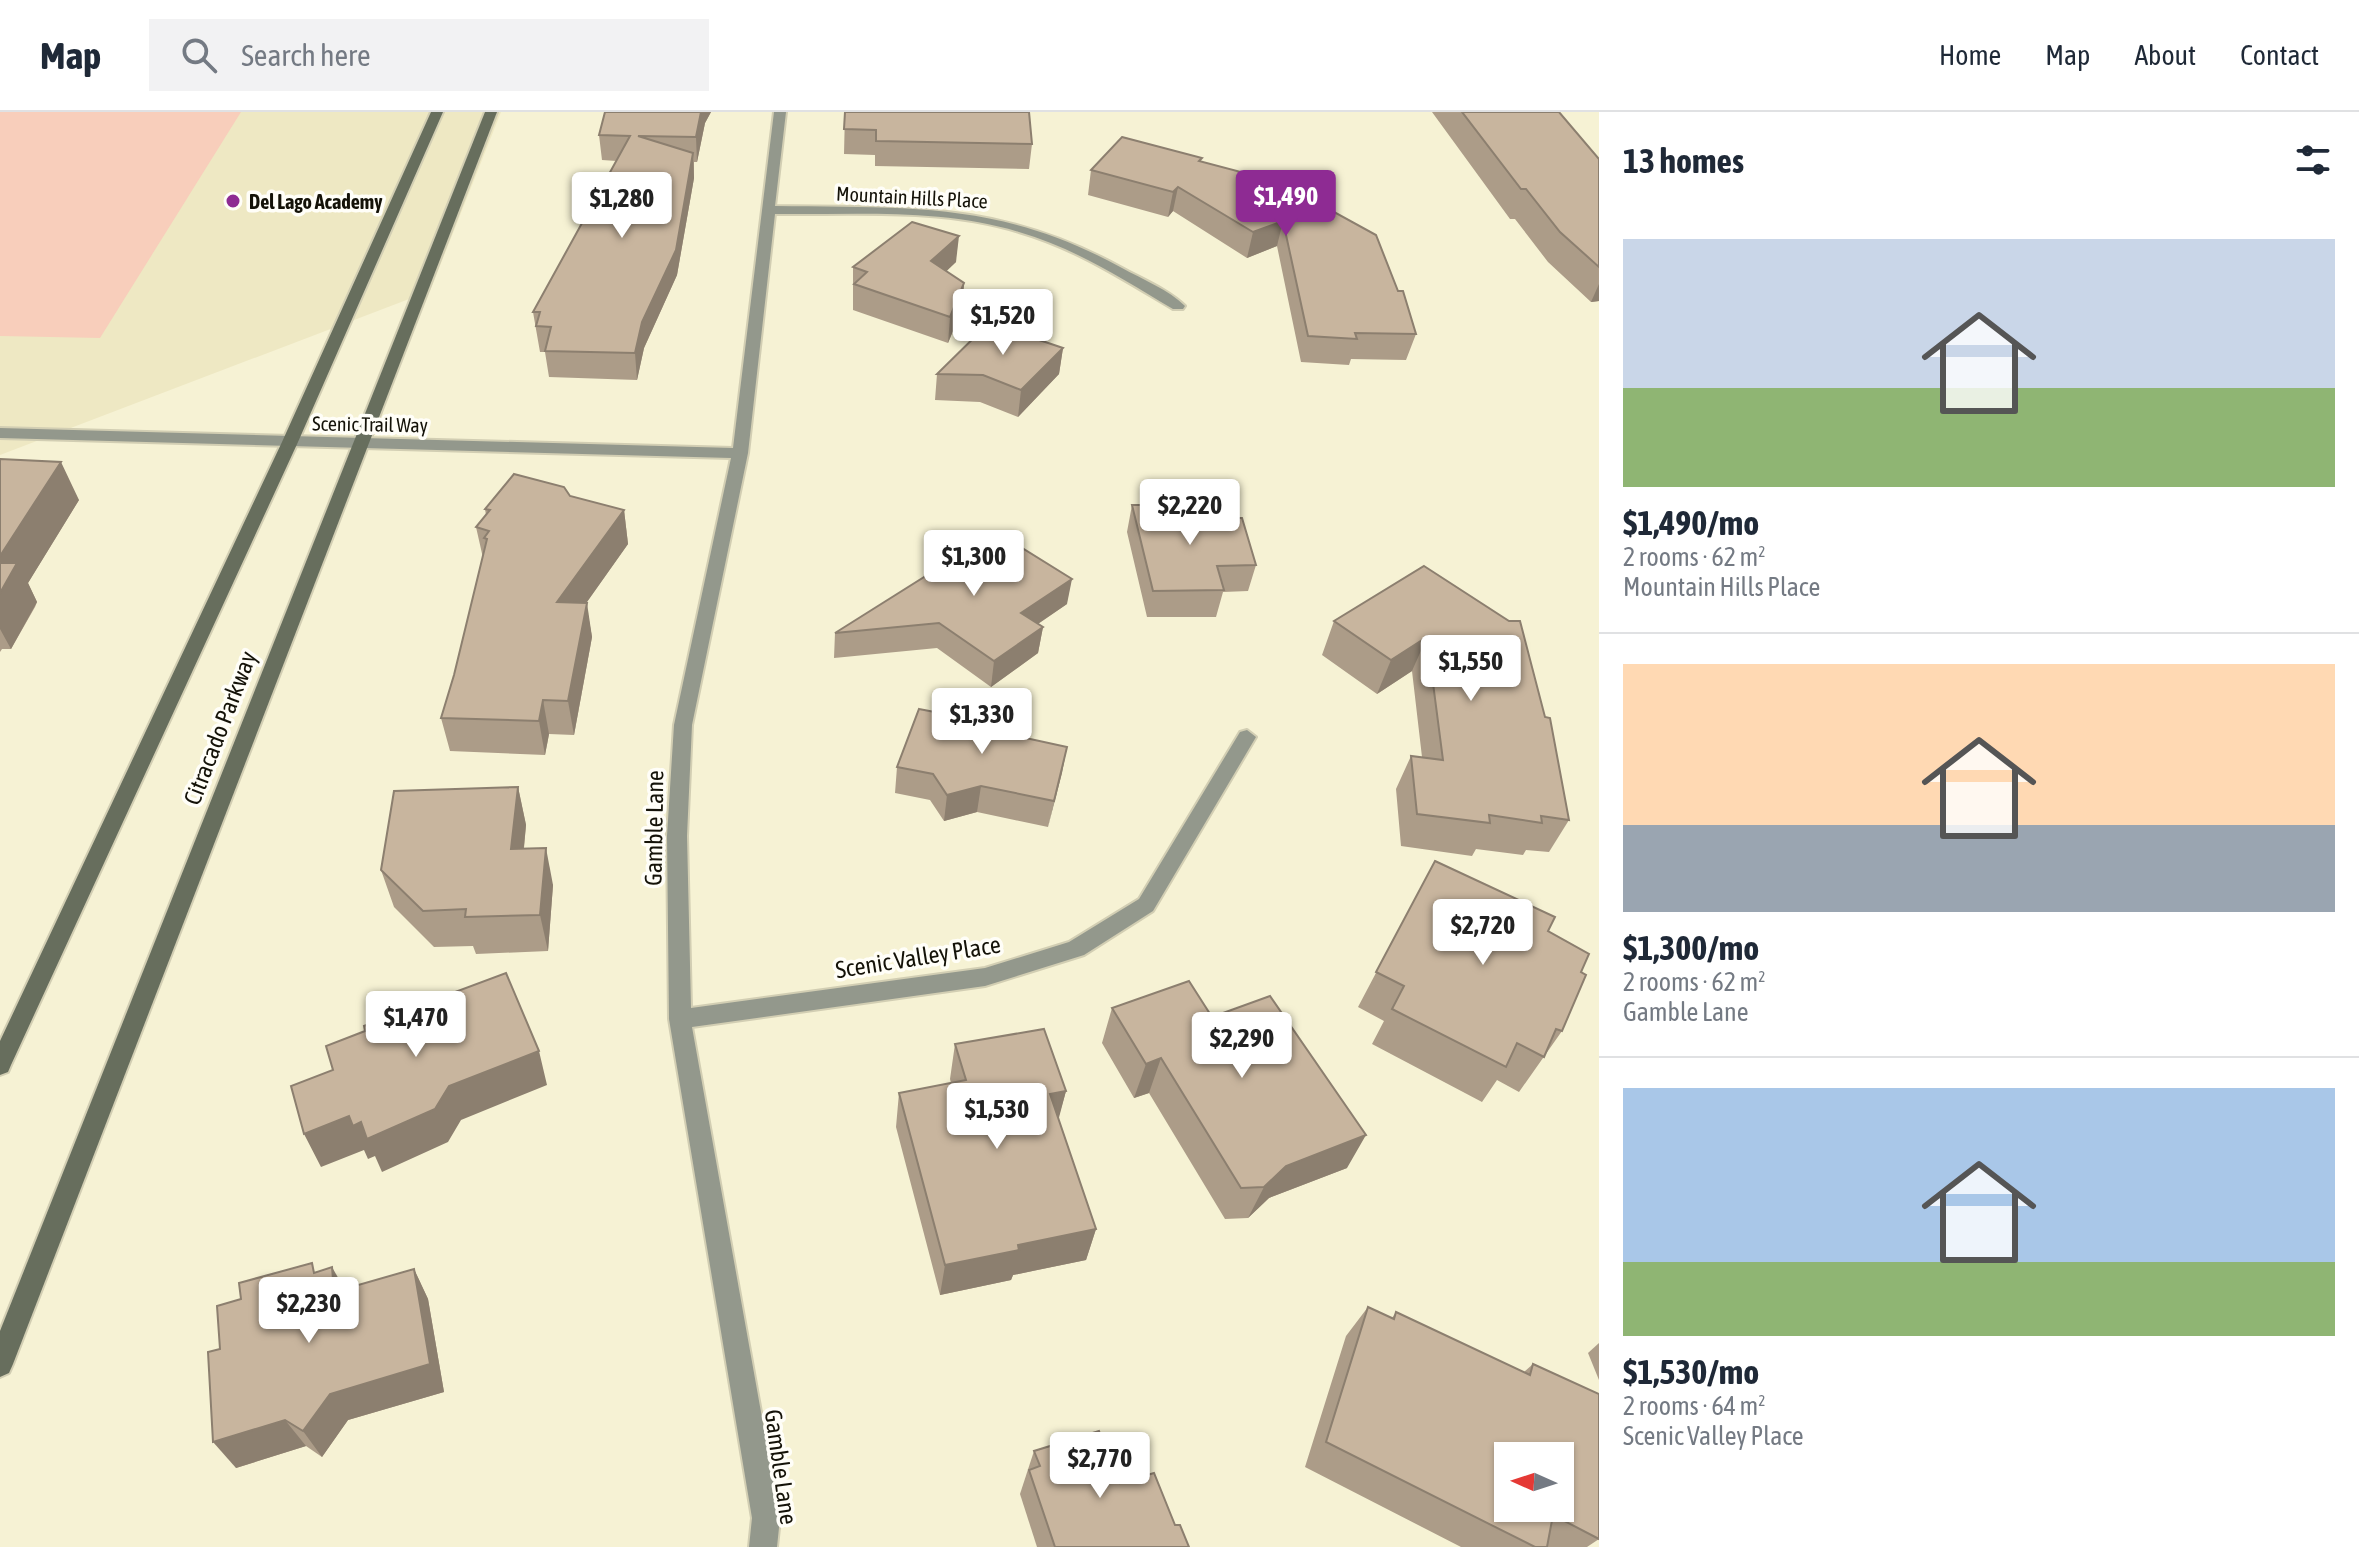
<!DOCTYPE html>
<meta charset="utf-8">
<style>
:root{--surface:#fff;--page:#f2f2f3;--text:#1f2937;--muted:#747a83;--line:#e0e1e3;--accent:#8e2b93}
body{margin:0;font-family:"Asap Condensed",sans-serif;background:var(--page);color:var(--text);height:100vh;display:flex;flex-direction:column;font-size:30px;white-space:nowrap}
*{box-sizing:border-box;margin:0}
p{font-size:26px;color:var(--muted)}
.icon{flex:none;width:44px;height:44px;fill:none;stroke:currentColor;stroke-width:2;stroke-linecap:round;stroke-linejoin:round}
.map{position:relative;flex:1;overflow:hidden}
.drawer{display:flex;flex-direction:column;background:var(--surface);width:760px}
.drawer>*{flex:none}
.needle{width:52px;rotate:273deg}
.fabs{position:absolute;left:1494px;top:1330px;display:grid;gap:16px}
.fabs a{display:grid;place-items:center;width:80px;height:80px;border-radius:0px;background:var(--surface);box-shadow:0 2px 6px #0004;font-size:40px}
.price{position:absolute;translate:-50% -68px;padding:0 18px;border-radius:8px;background:#fff;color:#222;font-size:26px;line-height:52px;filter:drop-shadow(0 2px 4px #0008)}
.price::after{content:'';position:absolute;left:50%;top:48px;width:24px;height:18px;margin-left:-12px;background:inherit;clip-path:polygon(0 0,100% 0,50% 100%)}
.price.active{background:var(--accent);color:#fff}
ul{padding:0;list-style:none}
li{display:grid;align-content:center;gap:16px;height:424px;padding:0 24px}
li+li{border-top:2px solid var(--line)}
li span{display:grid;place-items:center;height:248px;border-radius:0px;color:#555}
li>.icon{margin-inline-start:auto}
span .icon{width:144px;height:144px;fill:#fffc;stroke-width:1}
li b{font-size:34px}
h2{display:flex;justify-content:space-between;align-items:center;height:96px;padding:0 24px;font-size:34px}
header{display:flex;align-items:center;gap:48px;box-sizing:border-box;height:112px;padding:0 40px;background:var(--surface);border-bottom:2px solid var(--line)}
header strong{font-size:38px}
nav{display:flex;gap:44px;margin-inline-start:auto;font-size:28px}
.search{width:560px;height:72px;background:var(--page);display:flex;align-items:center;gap:20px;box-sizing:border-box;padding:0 28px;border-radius:0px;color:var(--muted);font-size:30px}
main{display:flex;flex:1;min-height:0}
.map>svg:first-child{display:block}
</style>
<header>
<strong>Map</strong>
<div class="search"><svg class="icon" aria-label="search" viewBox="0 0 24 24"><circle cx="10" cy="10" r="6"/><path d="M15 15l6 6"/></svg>Search here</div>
<nav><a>Home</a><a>Map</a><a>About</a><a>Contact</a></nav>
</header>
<main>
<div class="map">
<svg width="1599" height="1435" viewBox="0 0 1599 1435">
<rect width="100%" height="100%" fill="#f6f2d4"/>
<path fill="#eee8c3" d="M0,0H501L430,179L0,343Z"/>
<path fill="#f8cebb" d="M0,0H241L100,226L0,224Z"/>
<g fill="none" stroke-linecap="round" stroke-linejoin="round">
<g stroke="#d2ceb3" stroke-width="4">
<path id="street" d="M774,0H786L775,94C908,96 1001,89 1122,156C1142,167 1169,178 1185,194L1183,197H1173C1124,168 1075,136 1019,120C941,96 855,103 775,102L748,341L692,613L687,724L691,896L985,856L1069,830L1139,787L1240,620L1247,618L1256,625L1153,799L1084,843L985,874L692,915L780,1406L777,1435H749L752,1406L669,907L667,724L674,613L731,346L0,326V316L733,336Z"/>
</g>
<g stroke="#d2ceb3" stroke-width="4">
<g id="secondary">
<path d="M431,0H443L298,330L11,953L8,960L0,963V929L282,330Z"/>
<path d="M485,0H497L13,1252L9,1261L0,1265V1219Z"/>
</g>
</g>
<use href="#street" fill="#93988c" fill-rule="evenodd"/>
<use href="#secondary" fill="#676e5d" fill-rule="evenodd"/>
</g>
<g fill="#ac9c88">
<path d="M605,0H711L705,11L697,50H694V66L677,163L644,236L637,268L549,265L545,240H540L533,200L617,49L602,48L599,23Z"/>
<path d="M845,0L1032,32L1029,57L875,54V43L844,42Z"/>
<path d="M1432,0H1559L1599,47V189L1591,190L1548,150L1515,107H1510Z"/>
<path d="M1201,50L1327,97L1398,179L1416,222L1406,248L1351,247L1349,253L1301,250L1277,134L1247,146L1173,99L1168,105L1088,83L1091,58Z"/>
<path d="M956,150L946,159L964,171L962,197L948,231L853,198V155Z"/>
<path d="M1063,236L1059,262L1018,305L980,290L935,288L937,262Z"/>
<path d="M0,347L79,388L28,471L37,490L35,495L11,537H2L0,540Z"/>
<path d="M570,384L624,398L628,432L586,491L592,525L574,623L549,622L545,643L450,639L441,606L454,563L483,446L476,415L486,403L485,397Z"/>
<path d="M1132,393L1183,398L1211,406L1256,453L1248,479L1223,480L1216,505H1147L1127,420Z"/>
<path d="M1424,454L1569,708L1549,740L1526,738L1523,743L1476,737L1472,744L1401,734L1396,677L1411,644L1422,645L1412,559L1377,582L1322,543L1334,509Z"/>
<path d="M1067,492L1038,512L1043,515L1038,541L991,575L937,536L834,546L835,521Z"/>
<path d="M1022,625L1067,635L1048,715L977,700L944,709L930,688L895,681L897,655Z"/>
<path d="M518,675L526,713L524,736L553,773L548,839L476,842L473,834L434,835L394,795L381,758Z"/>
<path d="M1435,749L1548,819L1581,860L1562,919L1519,980L1497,968L1482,990L1372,932L1384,909L1358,895Z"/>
<path d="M1112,896L1212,905L1347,1056L1269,1086L1248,1106L1225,1107L1149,981L1134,986L1102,931Z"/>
<path d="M955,932L1066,979L1058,1007L1096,1117L1086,1148L1013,1163L1011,1168L940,1183L896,1015L899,981L951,971L950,967Z"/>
<path d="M414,1157L428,1187L444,1280L348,1308L322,1345L306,1334L236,1356L220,1237L317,1160L344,1177Z"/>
<path d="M1368,1195L1392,1206L1396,1200L1524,1260L1533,1252L1599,1427L1587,1435H1461L1305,1355L1346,1224Z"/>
<path d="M1599,1231V1268L1588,1241Z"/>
<path d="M1034,1339L1120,1371L1175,1413L1189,1435H1037L1020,1382Z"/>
</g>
<g fill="#8c7f6f">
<path d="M701,0H711L705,11L697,50L696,25Z"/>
<path d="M693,41L694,66L677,163L644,236L637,268L635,241L642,210Z"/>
<path d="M1178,75L1173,99L1168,105L1173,80Z"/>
<path d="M1283,109L1277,134L1247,146L1253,120Z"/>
<path d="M959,124L956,150L930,175L931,149Z"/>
<path d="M964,171L962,197L948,231L950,205Z"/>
<path d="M1599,172V189L1591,190Z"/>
<path d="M1063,236L1059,262L1018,305L1021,278Z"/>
<path d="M61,350L79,388L28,471L37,490L11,537L0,517V444Z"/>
<path d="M624,398L628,432L563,524L557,490Z"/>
<path d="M1072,467L1067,492L1017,526L1021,501Z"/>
<path d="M587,491L592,525L574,623L568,589Z"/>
<path d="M1043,515L1038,541L991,575L994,549Z"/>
<path d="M1427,525L1412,559L1377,582L1391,548Z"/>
<path d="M543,588L549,622L545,643L539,609Z"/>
<path d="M1067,635L1062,661L1048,715L1054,689Z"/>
<path d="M981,674L977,700L944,709L947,683Z"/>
<path d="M518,675L526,713L520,774L511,737Z"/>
<path d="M546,736L553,773L548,839L540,803Z"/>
<path d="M539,939L547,973L461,1008L448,1030L382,1060L375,1044L368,1047L364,1038L321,1055L304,1022L349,1004L449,974Z"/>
<path d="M1161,946L1149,981L1134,986L1146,952Z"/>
<path d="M1066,979L1057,1013L1050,982Z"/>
<path d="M1366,1023L1347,1056L1269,1086L1248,1106L1264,1075L1286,1054Z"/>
<path d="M1096,1117L1086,1148L1013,1163L1011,1168L940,1183L945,1153L1018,1133Z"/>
<path d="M332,1155L349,1185L334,1180Z"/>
<path d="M414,1157L428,1187L444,1280L348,1308L322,1345L303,1319Z"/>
<path d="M285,1308L306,1334L236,1356L213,1330Z"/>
</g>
<g fill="#c8b59e" stroke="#8c7f6f" stroke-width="2" fill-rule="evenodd">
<path d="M605,0H701L696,25L638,24L693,41L676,138L642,210L635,241L545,239L551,215L536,214L540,200H533L630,24L599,23Z"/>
<path d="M845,0H1029L1032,32L876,29V18L844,17Z"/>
<path d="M1462,0H1559L1599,47V155L1560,120L1526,77H1521Z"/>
<path d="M1122,25L1202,46L1199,49L1279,70L1285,67L1329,92L1323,94L1376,123L1398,179H1403L1416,222L1355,221L1357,227L1308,224L1283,109L1253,120L1178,75L1173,80L1091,58Z"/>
<path d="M912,110L959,124L931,149L964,171L950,205L854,172L867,160L853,155Z"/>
<path d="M989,211L1063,236L1021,278L983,263L937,262Z"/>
<path d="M0,347L61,350L0,444Z"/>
<path d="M514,362L564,375L570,384L624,398L557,490L587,491L568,589L543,588L539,609L441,606L454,563L487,427L484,426L489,419L476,415L490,398L485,397Z"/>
<path d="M1132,393H1181L1183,398H1208L1211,406H1242L1256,453L1217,454L1224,478L1153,479Z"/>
<path d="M991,423L1017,439L1022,436L1072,467L1021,501L1043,515L994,549L939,511L835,521Z"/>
<path d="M0,451H17L0,481Z"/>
<path d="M1424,454L1509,509H1520L1545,605L1550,606L1569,708L1541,704L1542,711L1489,703L1490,711L1417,702L1411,644L1443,648L1427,525L1391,548L1334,509Z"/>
<path d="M919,597L1023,617L1021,625L1067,635L1054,689L981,674L947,683L933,662L897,655Z"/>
<path d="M518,675L511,737L546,736L540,803L465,805L466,797L423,799L381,758L394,679Z"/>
<path d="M1435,749L1555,805L1548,819L1589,842L1581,860L1586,863L1562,919L1556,917L1544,945L1517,931L1506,955L1392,897L1404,874L1376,860Z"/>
<path d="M506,861L539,939L449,974L435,997L367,1027L361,1010L353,1014L349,1004L304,1022L291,974L333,958L326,934L365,919L364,914Z"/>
<path d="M1189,869L1212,905L1270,884L1366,1023L1286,1054L1264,1075L1241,1076L1161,946L1146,952L1112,896Z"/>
<path d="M1044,917L1066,979L1050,982L1096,1117L1018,1133L1019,1138L945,1153L899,981L966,968L955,932Z"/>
<path d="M312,1151L314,1161L332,1155L334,1180L414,1157L430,1252L330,1282L303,1319L285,1308L213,1330L208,1240L220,1237L217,1194L241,1187L239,1171Z"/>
<path d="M1368,1195L1394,1207L1396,1200L1530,1263L1533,1252L1599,1282V1427L1553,1403L1547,1435H1535L1326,1330ZM1508,1344H1560V1396H1508Z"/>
<path d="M1099,1319L1120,1371L1154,1361L1175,1413H1180L1189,1435H1055L1029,1358L1040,1354L1034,1339Z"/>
</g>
<circle fill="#8e2b93" stroke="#fffef8" stroke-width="3" cx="233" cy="89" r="8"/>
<g text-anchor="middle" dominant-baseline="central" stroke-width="7" stroke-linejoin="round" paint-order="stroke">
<g font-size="20" fill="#141208" stroke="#fffef8">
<text transform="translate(912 85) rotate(3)">Mountain Hills Place</text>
<text transform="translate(370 312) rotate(1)">Scenic Trail Way</text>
</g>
<g font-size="20" font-weight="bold" fill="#141208" stroke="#fffef8" text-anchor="start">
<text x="249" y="89">Del Lago Academy</text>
</g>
<g font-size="24" fill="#141208" stroke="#fffef8">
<text transform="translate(220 616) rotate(-69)">Citracado Parkway</text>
<text transform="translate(654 716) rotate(-89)">Gamble Lane</text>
<text transform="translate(918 845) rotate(-9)">Scenic Valley Place</text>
<text transform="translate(781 1355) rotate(82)">Gamble Lane</text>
</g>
</g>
</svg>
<div class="fabs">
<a><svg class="needle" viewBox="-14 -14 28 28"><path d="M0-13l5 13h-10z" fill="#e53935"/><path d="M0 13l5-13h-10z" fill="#747a83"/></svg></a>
</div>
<b class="price active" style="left:1286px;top:126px">$1,490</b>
<b class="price" style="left:622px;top:128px">$1,280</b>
<b class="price" style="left:1003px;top:245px">$1,520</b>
<b class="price" style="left:1190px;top:435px">$2,220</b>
<b class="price" style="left:974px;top:486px">$1,300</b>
<b class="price" style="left:1471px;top:591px">$1,550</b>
<b class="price" style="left:982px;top:644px">$1,330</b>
<b class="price" style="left:1483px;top:855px">$2,720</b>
<b class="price" style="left:416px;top:947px">$1,470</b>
<b class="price" style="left:1242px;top:968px">$2,290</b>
<b class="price" style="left:997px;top:1039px">$1,530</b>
<b class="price" style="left:309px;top:1233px">$2,230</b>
<b class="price" style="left:1100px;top:1388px">$2,770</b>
</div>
<section class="drawer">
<h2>13 homes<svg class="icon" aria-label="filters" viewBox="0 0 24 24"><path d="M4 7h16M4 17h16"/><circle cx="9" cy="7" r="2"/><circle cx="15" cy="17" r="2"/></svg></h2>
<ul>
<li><span style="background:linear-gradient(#c9d6e8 60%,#8fb573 0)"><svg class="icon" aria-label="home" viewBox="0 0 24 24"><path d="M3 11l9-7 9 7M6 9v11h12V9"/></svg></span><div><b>$1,490/mo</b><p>2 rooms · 62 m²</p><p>Mountain Hills Place</p></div></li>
<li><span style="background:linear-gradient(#ffd9b3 65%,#9aa5b1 0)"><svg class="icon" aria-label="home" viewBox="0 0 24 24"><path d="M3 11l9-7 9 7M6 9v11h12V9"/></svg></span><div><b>$1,300/mo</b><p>2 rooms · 62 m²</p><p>Gamble Lane</p></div></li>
<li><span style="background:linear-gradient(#a9c7e8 70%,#8fb573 0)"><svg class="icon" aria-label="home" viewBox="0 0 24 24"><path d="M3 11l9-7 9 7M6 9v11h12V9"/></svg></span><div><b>$1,530/mo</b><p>2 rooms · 64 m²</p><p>Scenic Valley Place</p></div></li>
</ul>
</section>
</main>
